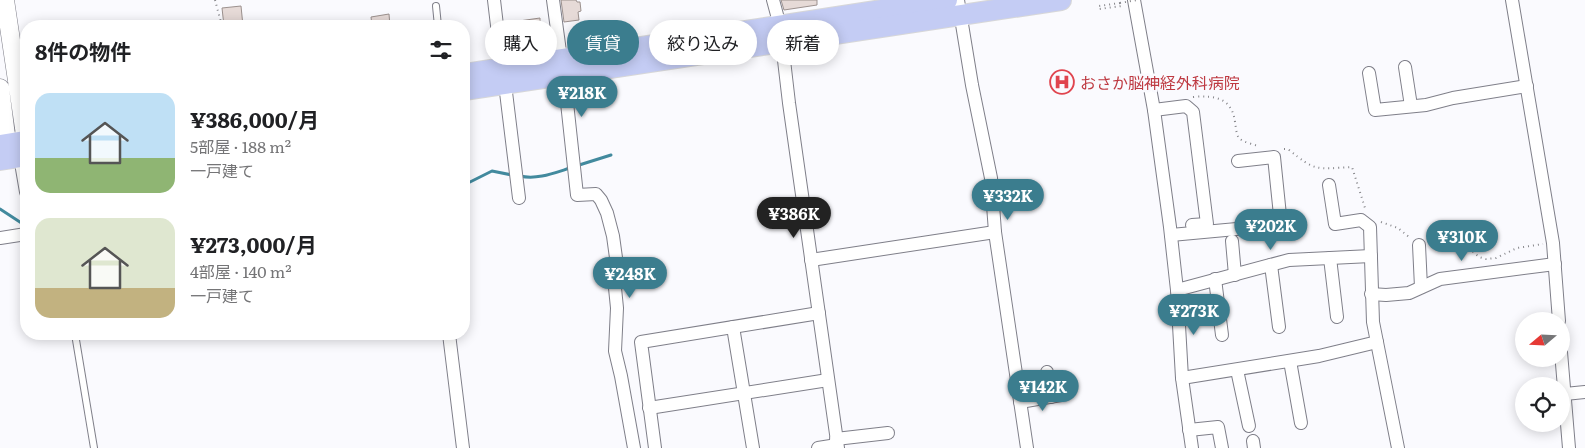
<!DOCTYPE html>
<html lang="ja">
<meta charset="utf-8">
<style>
:root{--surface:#fff;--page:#f2f2f2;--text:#202124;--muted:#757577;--accent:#3b7d8e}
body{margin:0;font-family:Literata,"Noto Sans JP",serif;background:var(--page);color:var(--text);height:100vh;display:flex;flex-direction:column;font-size:19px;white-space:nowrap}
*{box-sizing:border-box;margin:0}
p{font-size:16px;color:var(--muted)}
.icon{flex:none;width:28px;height:28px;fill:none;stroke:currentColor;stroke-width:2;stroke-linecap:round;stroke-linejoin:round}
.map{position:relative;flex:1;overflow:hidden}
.drawer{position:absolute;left:20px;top:20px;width:450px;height:320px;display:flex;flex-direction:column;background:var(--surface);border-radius:20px;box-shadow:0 2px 12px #0003}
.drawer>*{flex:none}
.guide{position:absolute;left:485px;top:20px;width:475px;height:45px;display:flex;gap:10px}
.needle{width:32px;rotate:251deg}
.tools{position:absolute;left:1515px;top:312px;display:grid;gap:10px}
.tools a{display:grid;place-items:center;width:55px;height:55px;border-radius:50%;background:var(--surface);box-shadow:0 2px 12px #0003;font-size:25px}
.price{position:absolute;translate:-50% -42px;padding:0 11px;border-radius:18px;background:var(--accent);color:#fff;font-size:16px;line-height:32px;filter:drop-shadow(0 1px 2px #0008)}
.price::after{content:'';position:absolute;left:50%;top:30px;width:15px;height:11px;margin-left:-8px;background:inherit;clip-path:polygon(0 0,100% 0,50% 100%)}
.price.selected{background:#222;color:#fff}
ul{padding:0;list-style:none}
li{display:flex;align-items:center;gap:15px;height:125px;padding:0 15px}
li span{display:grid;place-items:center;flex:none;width:140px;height:100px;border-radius:15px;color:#555}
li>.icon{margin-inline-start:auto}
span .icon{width:60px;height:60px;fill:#fffc;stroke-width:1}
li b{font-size:21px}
h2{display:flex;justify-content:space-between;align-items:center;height:60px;padding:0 15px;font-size:21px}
.tag{padding:0 18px;border-radius:22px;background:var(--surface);box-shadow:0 2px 12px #0003;font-size:18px;line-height:45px}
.tag.selected{background:var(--accent);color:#fff}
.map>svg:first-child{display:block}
</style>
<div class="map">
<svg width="1585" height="448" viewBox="0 0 1585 448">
<rect width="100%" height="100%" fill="#fafafe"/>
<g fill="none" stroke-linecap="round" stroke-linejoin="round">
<g stroke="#428a9e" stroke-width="3">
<path d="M576,166L611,155"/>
<path d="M520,176C537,180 554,173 570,168"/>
<path d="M464,185L492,171L512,175"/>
<path d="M0,209L26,226"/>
</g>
</g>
<g fill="#e6dad7" stroke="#9c918e">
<path d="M561,0H576L577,2H580L581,11L578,12L579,20L564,22Z"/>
<path d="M781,0H817V5L784,10Z"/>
<path d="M241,6L243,26H224L222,8Z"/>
<path d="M389,14L390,26H372L371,17Z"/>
<path d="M540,18V24H543L545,40L508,46L505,23Z"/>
</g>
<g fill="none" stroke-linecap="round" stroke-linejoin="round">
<g stroke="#7f7f89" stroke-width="8">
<g id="service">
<path d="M436,6L438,26"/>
<path d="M75,334L94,448"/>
</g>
</g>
<g stroke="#7f7f89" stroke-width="14">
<g id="minor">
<path d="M494,0L502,68"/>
<path d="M553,0L561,59"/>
<path d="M773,0L780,26L789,103L838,448"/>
<path d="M958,0L972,85L991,178L995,232L1027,448"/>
<path d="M1134,0L1154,110L1170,227L1177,290L1182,378L1192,448"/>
<path d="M1512,0L1553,243L1559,321"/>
<path d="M1405,67L1411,106"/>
<path d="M1369,73L1375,110L1426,105L1453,98L1527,86"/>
<path d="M564,75L577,195L596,194L601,200L607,213L613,236L617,265L615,288L617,308L615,351L621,376L634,448"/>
<path d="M505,84L519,198"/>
<path d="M1154,110L1186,106L1193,112L1207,224L1192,225"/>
<path d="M20,157L26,192"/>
<path d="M1329,185L1335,224L1361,220L1370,227L1373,322L1398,448"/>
<path d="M1171,235L1281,225L1274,157L1238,161"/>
<path d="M0,238L26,234"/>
<path d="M1232,241L1235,275"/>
<path d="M1419,245L1421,287"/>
<path d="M1330,258L1337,317"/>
<path d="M811,260L995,232"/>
<path d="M1271,265L1279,327"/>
<path d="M1215,279L1222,335"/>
<path d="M1177,290L1289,260L1371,256"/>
<path d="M1371,294L1386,295L1409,293L1440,279L1555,264"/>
<path d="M733,327L753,448"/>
<path d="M449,334L463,448"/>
<path d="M1561,352L1569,448"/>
<path d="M1290,361L1301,423"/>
<path d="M1237,370L1249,426"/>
<path d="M1047,372L1051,397"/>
<path d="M1182,378L1319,356L1377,342"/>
<path d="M1565,394L1585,392"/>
<path d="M1020,402L1061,395"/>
<path d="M649,408L828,380"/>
<path d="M1189,430L1218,427L1222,448"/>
<path d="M836,439L888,433"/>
<path d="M1253,441L1254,448"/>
<path d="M655,448L641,342L819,313"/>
<path d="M818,448L837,445"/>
</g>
</g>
<g stroke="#7f7f89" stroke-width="19">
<path id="secondary" d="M0,88L7,144L20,157L26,141L5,0"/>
</g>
<g stroke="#d7d7d8" stroke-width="22">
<g id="trunk">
<path d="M464,74L947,0"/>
<path d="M464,90L1061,0"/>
<path d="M0,145L26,141"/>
<path d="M0,160L26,156"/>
</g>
</g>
<g stroke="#87878b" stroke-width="2" stroke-dasharray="1 4" stroke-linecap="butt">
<path d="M215,0L222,26"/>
<path d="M1120,3L1099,6V9L1122,6"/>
<path d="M1193,97C1215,95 1232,98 1235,122C1236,127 1236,134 1239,138C1243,142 1252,144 1258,146"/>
<path d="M1284,149H1288C1316,172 1316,169 1352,167L1365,208"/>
<path d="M1381,222L1398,228L1409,237"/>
<path d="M1431,240L1453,241L1464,244L1479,257L1486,259L1496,258L1517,248L1543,244"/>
</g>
<use href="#service" stroke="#fff" stroke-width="6"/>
<use href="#minor" stroke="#fff" stroke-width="12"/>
<use href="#secondary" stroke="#fff" stroke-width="18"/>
<use href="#trunk" stroke="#c4ccf4" stroke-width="20"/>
<path stroke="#87878b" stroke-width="2" stroke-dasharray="1 4" stroke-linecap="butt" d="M1120,3L1137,0"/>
</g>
<defs>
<g id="hospital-ring" transform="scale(1.25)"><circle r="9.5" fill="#fafafe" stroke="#e0444e" stroke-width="1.5"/><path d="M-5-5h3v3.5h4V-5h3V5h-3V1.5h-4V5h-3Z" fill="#e0444e"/></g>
</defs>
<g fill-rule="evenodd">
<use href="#hospital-ring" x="1062" y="82"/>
</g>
<g text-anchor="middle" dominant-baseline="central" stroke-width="5" stroke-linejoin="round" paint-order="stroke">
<g font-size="16" fill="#be3a42" stroke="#fafafe" text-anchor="start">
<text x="1080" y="82">おさか脳神経外科病院</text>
</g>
</g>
</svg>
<div class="tools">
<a><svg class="needle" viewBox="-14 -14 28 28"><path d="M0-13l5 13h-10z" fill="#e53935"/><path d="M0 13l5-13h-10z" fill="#757577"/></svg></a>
<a><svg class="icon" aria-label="locate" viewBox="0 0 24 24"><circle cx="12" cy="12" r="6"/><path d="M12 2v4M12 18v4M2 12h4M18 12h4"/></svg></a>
</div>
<b class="price" style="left:582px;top:118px">¥218K</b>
<b class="price" style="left:1008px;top:221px">¥332K</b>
<b class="price selected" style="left:794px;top:239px">¥386K</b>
<b class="price" style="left:1271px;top:251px">¥202K</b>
<b class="price" style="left:1462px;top:262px">¥310K</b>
<b class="price" style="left:630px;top:299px">¥248K</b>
<b class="price" style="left:1194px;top:336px">¥273K</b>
<b class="price" style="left:1043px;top:412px">¥142K</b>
<div class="guide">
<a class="tag">購入</a>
<a class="tag selected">賃貸</a>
<a class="tag">絞り込み</a>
<a class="tag">新着</a>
</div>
<section class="drawer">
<h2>8件の物件<svg class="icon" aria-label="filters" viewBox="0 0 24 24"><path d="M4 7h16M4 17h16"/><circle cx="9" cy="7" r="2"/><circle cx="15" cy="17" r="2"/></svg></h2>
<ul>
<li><span style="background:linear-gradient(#bfe0f5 65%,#8fb573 0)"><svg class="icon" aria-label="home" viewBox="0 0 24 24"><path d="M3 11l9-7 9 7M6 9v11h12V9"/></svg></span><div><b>¥386,000/月</b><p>5部屋 · 188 m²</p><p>一戸建て</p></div></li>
<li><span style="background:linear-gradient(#dfe7d0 70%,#c2b280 0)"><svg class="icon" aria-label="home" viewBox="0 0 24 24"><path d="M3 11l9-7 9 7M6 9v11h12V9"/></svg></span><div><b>¥273,000/月</b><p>4部屋 · 140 m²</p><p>一戸建て</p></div></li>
</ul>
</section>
</div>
